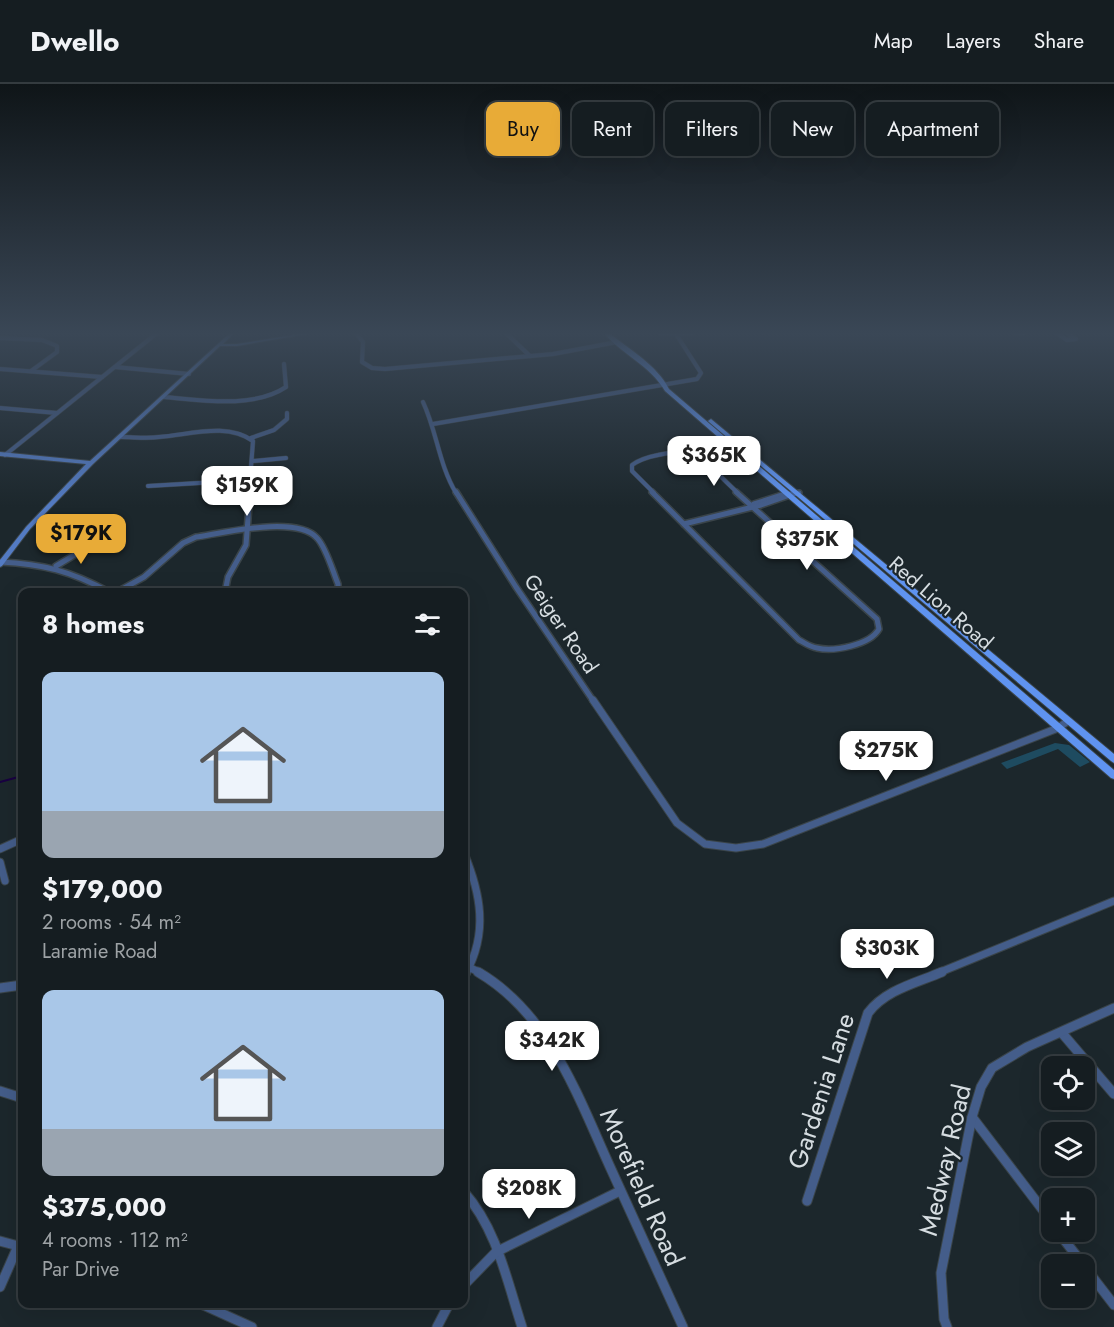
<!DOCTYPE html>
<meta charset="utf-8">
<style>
:root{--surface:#151d21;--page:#1e262a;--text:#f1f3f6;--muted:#9da2a5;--line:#343b3f;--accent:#e8ab37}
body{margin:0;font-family:Jost,sans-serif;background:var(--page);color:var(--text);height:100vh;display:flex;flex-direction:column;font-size:22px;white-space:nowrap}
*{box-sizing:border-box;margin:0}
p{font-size:20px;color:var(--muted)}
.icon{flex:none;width:33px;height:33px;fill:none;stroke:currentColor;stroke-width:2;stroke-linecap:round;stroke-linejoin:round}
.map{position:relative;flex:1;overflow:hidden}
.sheet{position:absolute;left:18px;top:504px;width:450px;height:720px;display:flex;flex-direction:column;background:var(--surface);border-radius:12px;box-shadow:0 6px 24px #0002,0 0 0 2px var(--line)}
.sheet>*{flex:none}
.hud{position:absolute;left:486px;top:18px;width:537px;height:54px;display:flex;gap:12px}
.fabs{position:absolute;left:1041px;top:972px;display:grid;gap:12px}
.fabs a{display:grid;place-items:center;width:54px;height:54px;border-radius:12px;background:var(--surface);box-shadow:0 6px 24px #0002,0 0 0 2px var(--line);font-size:30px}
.price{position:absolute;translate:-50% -51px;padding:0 14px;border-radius:12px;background:#fff;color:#222;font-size:20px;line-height:39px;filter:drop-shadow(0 2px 3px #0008)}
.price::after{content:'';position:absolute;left:50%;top:36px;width:18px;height:14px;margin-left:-9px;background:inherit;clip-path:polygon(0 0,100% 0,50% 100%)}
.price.on{background:var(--accent);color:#111}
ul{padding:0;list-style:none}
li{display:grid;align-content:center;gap:12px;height:318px;padding:0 24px}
li span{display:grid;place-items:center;height:186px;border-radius:12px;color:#555}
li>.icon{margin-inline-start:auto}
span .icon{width:108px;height:108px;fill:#fffc;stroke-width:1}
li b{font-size:26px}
h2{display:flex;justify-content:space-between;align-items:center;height:72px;padding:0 24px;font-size:26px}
.chip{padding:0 21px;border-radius:12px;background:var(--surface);box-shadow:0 6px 24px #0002,0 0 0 2px var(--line);font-size:21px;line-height:54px}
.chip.on{background:var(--accent);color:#111}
header{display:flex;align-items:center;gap:36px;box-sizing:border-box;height:84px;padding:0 30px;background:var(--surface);border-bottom:2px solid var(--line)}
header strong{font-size:28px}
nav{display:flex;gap:33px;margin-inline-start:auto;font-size:21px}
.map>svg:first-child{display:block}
</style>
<header>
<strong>Dwello</strong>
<nav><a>Map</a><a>Layers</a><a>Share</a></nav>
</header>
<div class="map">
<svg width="1114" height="1243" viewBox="0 0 1114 1243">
<rect width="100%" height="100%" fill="#1c272c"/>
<path fill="#1e4b60" d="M1055,659L1069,661L1090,678L1080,683L1058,665L1007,685L1001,679Z"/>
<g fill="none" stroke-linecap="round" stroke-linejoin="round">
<path stroke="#190042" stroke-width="2" d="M0,698L22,692"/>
<g stroke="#3a4449" stroke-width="5">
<g id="street-far3">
<path d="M356,249L363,258L362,278L372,284L385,285L553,270L617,258"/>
<path d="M506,249L530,272"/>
<path d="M1016,249H1024"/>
<path d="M1057,249L1067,256L1076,255L1067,249"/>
<path d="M676,250L693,249"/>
<path d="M0,254L42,256L57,262V268L31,287"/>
<path d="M115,283L189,290"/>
<path d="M0,285L102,293"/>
<path d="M164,313C201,316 253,325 286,303L284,280"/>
<path d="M423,318C437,348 439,381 456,409"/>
<path d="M0,324L57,329"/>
<path d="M433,340L697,295L701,289L676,250L659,249"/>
<path d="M121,353C134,353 147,355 159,353C190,351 226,338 253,357L249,409"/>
<path d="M251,354L274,346L287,335V329"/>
<path d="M5,371L157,249"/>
<path d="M253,377L286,374"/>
<path d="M148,402L250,396"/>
<path d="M654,409L632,387V381C640,375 648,373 658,371C699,361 710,384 738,409"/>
</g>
</g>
<g stroke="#3a4449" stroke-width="8">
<g id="street-far2">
<path d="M456,408L516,503L594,618"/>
<path d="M652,408L799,556C805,559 810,563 817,564C834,568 870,561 879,545L877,535L736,408"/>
<path d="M754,420L782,411L799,409"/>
<path d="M684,440L761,421L790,411"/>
<path d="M0,478C43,480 71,487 109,508"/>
<path d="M56,482L86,464L98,461"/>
<path d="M117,508L144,493L183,459L196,453C223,449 297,431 317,454C326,463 333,488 338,500V508"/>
<path d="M225,508L228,493L246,461L250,408"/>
</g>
</g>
<g stroke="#3a4449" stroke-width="9">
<g id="street-far1">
<path d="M593,616L677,739L705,760L736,764L763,760L1058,644L1068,637"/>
<path d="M0,765L22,755"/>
<path d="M464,769C481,810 488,849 466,889"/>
<path d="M0,778L5,797"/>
<path d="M464,881L481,889"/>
<path d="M938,889L1114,817"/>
</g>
</g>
<g stroke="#3a4449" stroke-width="11">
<g id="street">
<path d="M478,888C550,930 578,1013 611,1085C635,1138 659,1190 683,1243"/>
<path d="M464,892L466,888"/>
<path d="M0,904L22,901"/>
<path d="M1062,949L1114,1010"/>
<path d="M0,1007L22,1014"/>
<path d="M972,1033L1052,1138"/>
<path d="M464,1108C497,1145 507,1197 522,1243"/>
<path d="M807,1117L868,929C885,906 916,899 942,888"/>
<path d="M1058,1148L1083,1180"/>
<path d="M0,1157L22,1163"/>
<path d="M1084,1182L1114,1221"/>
<path d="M464,1201L496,1168L620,1107"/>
<path d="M0,1203L18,1162"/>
<path d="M201,1220L252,1243"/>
<path d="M437,1243L449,1220"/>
<path d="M947,1243L944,1235L941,1189L972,1033L981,1003L992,984L1027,963L1114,924"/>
</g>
</g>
<g stroke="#3a4449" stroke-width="2">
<path id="secondary" d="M230,249H234L223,260H237L305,249H313L237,262H220L93,380L30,445L2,482L0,483V476L26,443L86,380L0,372V368L90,377Z"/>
</g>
<g stroke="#3a4449" stroke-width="2">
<g id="primary">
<path d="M604,249H609C629,265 657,281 669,305L1114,686V695L1111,694L665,307C650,281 621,270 604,249Z"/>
<path d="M711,335L1114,670V679L1111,677L709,338L708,337Z"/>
</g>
</g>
<use href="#street-far3" stroke="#445d8a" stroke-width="4"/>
<use href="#street-far2" stroke="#445d8a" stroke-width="5"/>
<use href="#street-far1" stroke="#445d8a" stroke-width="7"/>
<use href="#street" stroke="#445d8a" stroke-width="9"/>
<use href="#secondary" fill="#537bc3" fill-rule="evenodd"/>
<use href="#primary" fill="#5f93f0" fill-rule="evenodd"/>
</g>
<linearGradient id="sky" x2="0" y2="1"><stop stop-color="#0f1518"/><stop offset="0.59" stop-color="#3a4756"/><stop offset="1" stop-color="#3a4756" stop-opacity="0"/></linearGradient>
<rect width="1114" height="423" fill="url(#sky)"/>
<g text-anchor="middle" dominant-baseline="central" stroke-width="4.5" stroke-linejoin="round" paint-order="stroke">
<g font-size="21" fill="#d6dde1" stroke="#1c272c">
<text transform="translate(941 519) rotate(41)">Red Lion Road</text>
<text transform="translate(561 540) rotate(56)">Geiger Road</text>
</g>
<g font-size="26" fill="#d6dde1" stroke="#1c272c">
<text transform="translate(821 1007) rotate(-72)">Gardenia Lane</text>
<text transform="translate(945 1076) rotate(-77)">Medway Road</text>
<text transform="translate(642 1103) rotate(66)">Morefield Road</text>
</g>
</g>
</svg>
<div class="fabs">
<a><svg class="icon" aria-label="locate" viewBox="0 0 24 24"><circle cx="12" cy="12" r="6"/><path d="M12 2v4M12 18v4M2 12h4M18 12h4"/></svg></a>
<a><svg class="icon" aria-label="layers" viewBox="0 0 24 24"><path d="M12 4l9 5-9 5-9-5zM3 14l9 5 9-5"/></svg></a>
<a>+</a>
<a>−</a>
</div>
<b class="price" style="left:714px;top:403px">$365K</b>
<b class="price" style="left:247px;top:433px">$159K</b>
<b class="price on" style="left:81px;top:481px">$179K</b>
<b class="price" style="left:807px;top:487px">$375K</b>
<b class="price" style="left:886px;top:698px">$275K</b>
<b class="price" style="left:887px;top:896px">$303K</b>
<b class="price" style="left:552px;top:988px">$342K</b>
<b class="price" style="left:529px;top:1136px">$208K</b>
<div class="hud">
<a class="chip on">Buy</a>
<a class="chip">Rent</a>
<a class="chip">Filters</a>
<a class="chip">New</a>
<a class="chip">Apartment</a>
</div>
<section class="sheet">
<h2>8 homes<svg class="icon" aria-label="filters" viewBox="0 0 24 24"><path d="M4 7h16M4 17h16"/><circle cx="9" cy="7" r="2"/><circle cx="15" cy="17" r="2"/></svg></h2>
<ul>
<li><span style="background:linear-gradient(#a9c7e8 75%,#9aa5b1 0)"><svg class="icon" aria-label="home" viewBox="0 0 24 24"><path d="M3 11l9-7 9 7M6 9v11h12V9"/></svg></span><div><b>$179,000</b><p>2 rooms · 54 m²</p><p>Laramie Road</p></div></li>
<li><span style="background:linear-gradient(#a9c7e8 75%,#9aa5b1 0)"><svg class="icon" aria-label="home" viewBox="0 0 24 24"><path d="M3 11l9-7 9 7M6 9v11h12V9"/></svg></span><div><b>$375,000</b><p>4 rooms · 112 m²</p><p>Par Drive</p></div></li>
</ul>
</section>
</div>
